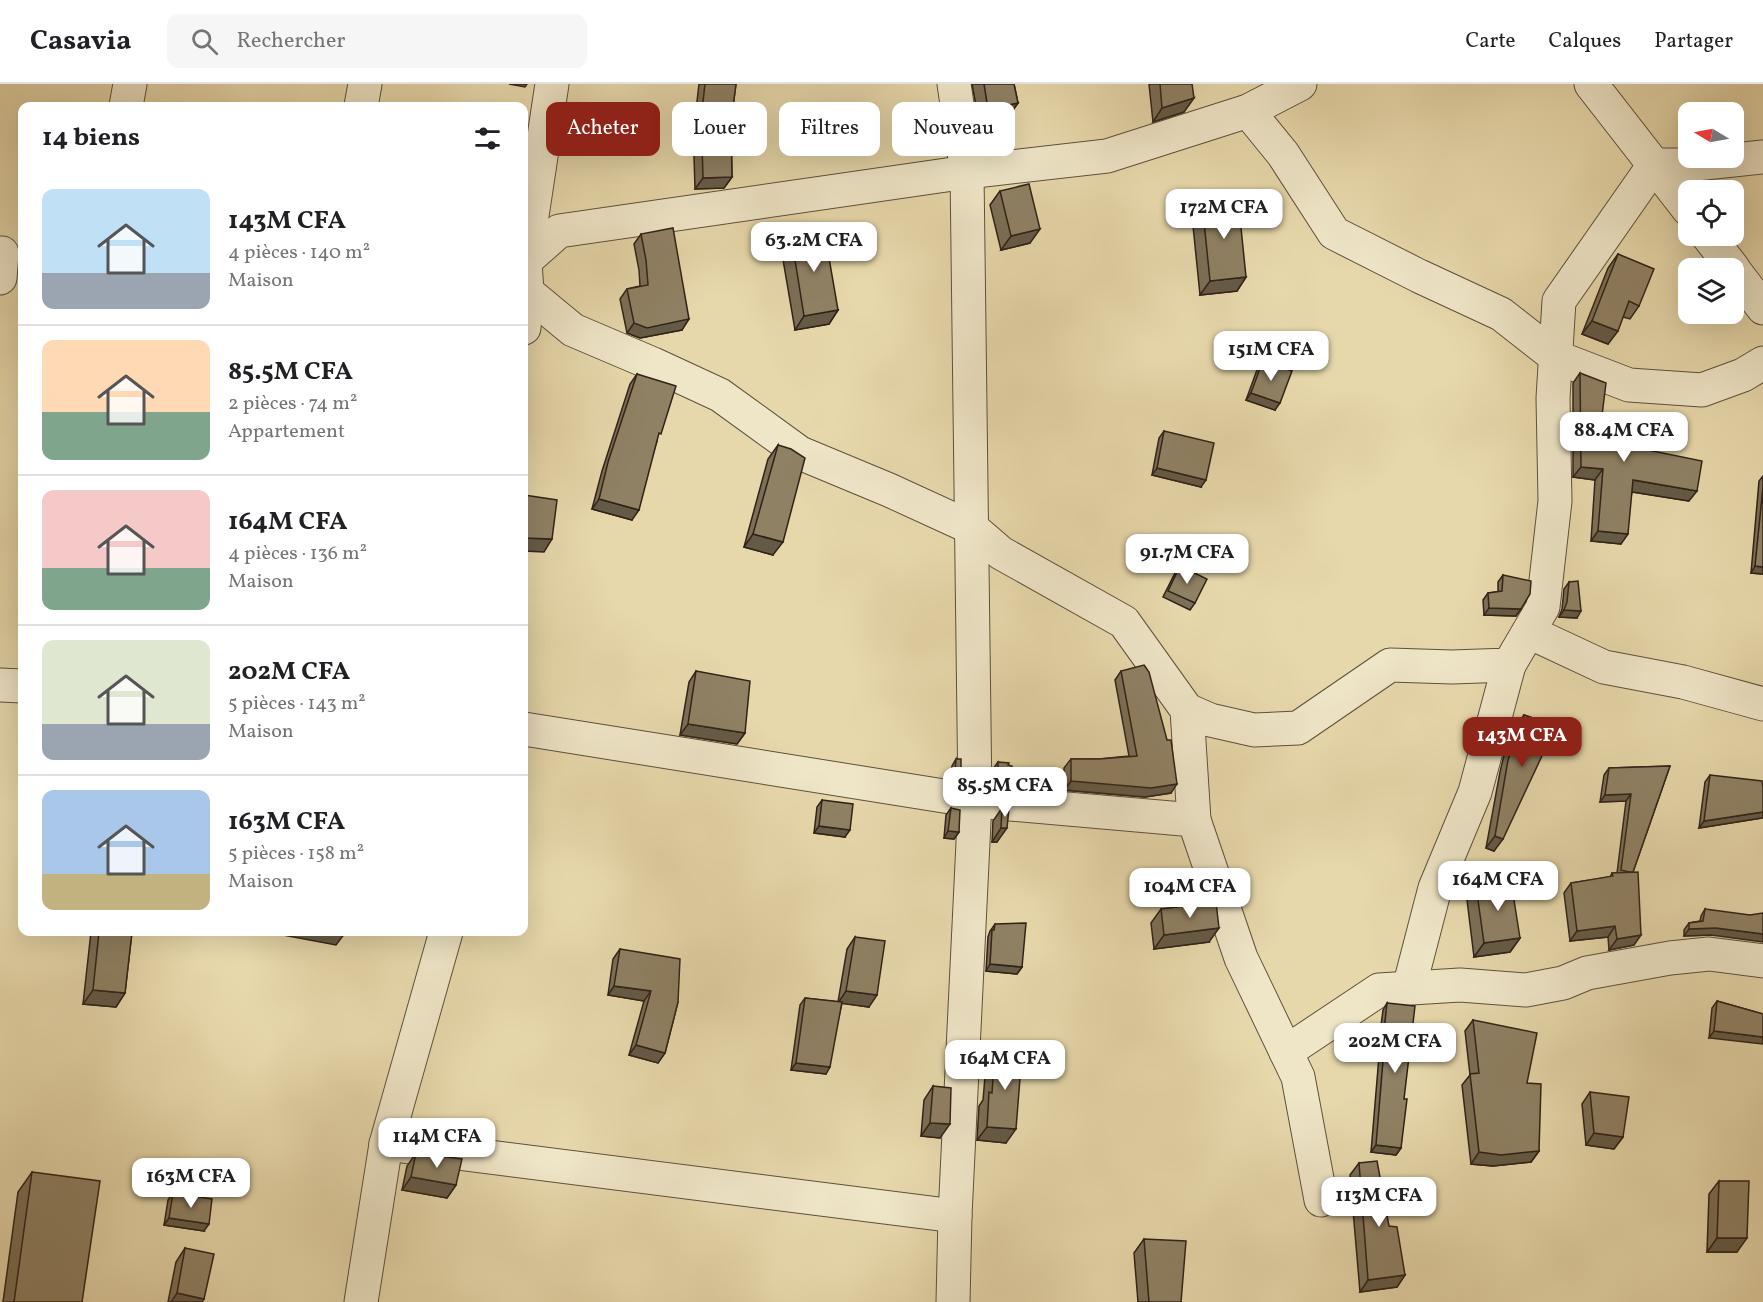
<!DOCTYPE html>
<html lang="fr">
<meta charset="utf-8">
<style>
:root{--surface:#fff;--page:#f6f6f6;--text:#202124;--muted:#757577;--line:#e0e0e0;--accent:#8f2418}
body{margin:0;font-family:Vollkorn,serif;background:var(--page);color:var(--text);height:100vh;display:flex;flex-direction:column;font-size:22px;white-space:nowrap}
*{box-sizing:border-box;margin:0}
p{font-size:20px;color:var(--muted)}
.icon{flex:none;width:33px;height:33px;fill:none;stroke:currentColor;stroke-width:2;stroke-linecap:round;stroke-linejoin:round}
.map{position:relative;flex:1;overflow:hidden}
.details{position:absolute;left:18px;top:18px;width:510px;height:834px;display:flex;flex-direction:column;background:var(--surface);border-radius:12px;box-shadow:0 6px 24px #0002}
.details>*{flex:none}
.hud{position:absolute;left:546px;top:18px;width:570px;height:54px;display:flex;gap:12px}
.needle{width:39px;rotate:280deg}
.tools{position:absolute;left:1678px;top:18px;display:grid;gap:12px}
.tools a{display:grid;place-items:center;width:66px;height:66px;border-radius:12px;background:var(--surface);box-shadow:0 6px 24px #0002;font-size:30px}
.price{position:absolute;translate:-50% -51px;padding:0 14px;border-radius:12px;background:#fff;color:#222;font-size:20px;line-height:39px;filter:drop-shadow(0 2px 3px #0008)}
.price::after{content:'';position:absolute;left:50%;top:36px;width:18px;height:14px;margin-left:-9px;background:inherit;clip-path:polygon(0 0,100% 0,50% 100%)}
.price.active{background:var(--accent);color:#fff}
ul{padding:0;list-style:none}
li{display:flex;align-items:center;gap:18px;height:150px;padding:0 24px}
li+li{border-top:2px solid var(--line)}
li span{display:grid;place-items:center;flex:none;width:168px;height:120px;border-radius:12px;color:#555}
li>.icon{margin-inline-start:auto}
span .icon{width:72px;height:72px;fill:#fffc;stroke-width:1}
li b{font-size:26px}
h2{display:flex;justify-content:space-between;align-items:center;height:72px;padding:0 24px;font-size:26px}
.chip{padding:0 21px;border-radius:12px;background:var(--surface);box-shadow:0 6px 24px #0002;font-size:21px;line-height:54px}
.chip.active{background:var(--accent);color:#fff}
header{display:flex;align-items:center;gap:36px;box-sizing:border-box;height:84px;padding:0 30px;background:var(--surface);border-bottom:2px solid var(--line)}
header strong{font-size:28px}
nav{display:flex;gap:33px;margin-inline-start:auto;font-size:21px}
.search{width:420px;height:54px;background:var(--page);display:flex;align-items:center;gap:15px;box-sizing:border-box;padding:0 21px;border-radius:12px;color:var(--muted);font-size:22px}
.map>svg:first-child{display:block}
</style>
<header>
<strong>Casavia</strong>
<div class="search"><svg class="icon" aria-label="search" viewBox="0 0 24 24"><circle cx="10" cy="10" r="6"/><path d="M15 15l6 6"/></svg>Rechercher</div>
<nav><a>Carte</a><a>Calques</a><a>Partager</a></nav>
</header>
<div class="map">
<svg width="1763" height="1218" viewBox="0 0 1763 1218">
<rect width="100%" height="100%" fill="#e7d8ab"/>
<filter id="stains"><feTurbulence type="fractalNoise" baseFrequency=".00333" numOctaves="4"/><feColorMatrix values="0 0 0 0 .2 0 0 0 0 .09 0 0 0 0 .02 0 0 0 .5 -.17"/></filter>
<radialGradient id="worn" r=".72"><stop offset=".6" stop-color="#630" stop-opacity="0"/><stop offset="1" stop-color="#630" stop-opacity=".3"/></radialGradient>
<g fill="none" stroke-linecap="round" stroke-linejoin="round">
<g stroke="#5e503d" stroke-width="35">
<g id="minor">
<path d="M1591,0L1689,126"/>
<path d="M126,22L130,0"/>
<path d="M361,22L365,0"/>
<path d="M1248,27L1283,70L1334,149L1419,192L1501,230L1556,273L1629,301L1702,306L1743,291L1763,279"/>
<path d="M1708,152L1733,184"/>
<path d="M524,178L559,147L967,88L1107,72L1248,27L1300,0"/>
<path d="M1734,186L1763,224"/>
<path d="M0,194L2,169"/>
<path d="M527,208L573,246L653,280L720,311L800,369L889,406L972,444L1001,469L1124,538L1187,626L1194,736"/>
<path d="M524,244L527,208L525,178L552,0"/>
<path d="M1529,548L1604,583L1683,598L1763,620"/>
<path d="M0,601L22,602"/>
<path d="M1187,626L1210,636L1254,646L1298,644L1390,581L1452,583L1509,581L1543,523L1555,417L1553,314L1559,217L1654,81H1686L1763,73"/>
<path d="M524,645L975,717L1194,736L1241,874L1298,993L1321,1116"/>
<path d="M1409,904L1435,804L1475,708L1509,581"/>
<path d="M1286,968L1379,906L1460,901L1526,906L1563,899L1587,889L1670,874L1709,870L1763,877"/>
<path d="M386,1060L955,1132"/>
<path d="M361,1218L386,1060L446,848"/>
<path d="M953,1218L955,1132L975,717L967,88L954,0"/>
</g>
</g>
<use href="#minor" stroke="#efe6c8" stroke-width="33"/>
</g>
<g fill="#7b6f56" stroke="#302218" stroke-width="1.5">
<path d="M699,0H736L731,38L732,93L724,104L695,105L693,38L695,35Z"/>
<path d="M972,0H1014L1018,19L1008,33L979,38Z"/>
<path d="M1149,0H1192L1184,28L1153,38Z"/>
<path d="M1000,107L1030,159L1001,166L990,121Z"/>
<path d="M1202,118L1246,193L1237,207L1200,211L1192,132Z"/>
<path d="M641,150L682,246L640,254L627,249L620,215L627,205L640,202L639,186L634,160Z"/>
<path d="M791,151L838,226L829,240L795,246L781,164Z"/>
<path d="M1618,170L1639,222L1630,235L1623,233L1608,260L1582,250L1608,184Z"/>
<path d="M1263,276L1275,326L1246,316L1258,283Z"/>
<path d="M1580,289L1599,356L1689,417L1632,408L1621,460L1591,457L1595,396L1573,393V299Z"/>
<path d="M637,290L657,357L632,436L592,425L602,387L630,300Z"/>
<path d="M1164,347L1201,403L1152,391L1159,354Z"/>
<path d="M778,361L773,471L744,463L768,375Z"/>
<path d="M1763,392V490L1751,489L1759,397Z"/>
<path d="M1180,482L1195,519L1190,526L1163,513L1175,489Z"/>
<path d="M1503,491L1521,525L1516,532L1484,531L1483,516L1488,509L1498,508V498Z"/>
<path d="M1569,498L1577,534L1559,533L1562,525L1564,505Z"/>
<path d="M696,587L745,649L737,660L680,651L689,598Z"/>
<path d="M1121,587L1167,656L1171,709L1145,713L1064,706V684L1071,675H1099L1129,672L1115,596Z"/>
<path d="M1524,631L1556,642L1494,767L1486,764L1500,688L1504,671L1513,659L1515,643Z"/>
<path d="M956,675V695L950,694L952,682Z"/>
<path d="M998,678L1005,701L994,700L993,685Z"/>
<path d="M1670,682L1633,788L1634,861L1609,866L1608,853L1570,857L1564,809L1571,799L1610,793L1612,789H1617L1626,717L1600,718L1604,691L1609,684Z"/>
<path d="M1710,691L1762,734L1699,744L1705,698Z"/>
<path d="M822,716L845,753L814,749L817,723Z"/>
<path d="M951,724L959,748L954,755L944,754L946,731Z"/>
<path d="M1002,724H1009L997,758H992L993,737Z"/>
<path d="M1476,802L1520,854L1510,868L1474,873L1467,816Z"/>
<path d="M1161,825L1209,858L1154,865L1151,839Z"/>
<path d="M1705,825L1711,851L1684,852V846L1689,839L1700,837L1701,832Z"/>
<path d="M995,840L1022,883L1017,890L986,887L988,853L990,847Z"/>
<path d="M91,848H132L125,909L116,923L83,920Z"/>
<path d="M855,853L869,923L842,919L826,990L791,986L800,921L805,914L838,918L847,865Z"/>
<path d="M620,865L678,918L665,969L658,979L629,971L644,917L608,911L613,875Z"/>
<path d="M1717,917L1763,930L1709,954L1712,924Z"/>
<path d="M1387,919L1404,1015L1401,1064L1396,1071L1371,1068L1379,972H1377L1383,926Z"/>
<path d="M1473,936L1527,999L1539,1067L1531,1078L1493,1082L1471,1080L1462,1001L1470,991L1465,947Z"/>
<path d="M995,967L1006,1059L977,1056L979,1022L983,1016L986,981Z"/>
<path d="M933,1002L940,1054L921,1052L924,1016Z"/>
<path d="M1590,1008L1623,1053L1614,1065L1586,1061L1582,1020Z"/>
<path d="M416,1069L456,1101L447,1114L402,1106L407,1082Z"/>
<path d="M1359,1079L1389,1142L1405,1191L1397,1203L1360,1208L1350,1091Z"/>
<path d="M32,1088L82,1218H3L18,1108Z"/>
<path d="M1719,1097L1737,1168H1707L1709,1110Z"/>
<path d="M173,1109L204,1147L164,1141L168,1116Z"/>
<path d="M1144,1155L1181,1218H1138L1134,1169Z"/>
<path d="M185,1164L202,1218H168L176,1178Z"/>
</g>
<g fill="#645a46" stroke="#302218" stroke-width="1.5">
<path d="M509,0H527L525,3Z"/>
<path d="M1194,14L1184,28L1153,38L1162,24Z"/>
<path d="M1018,19L1008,33L979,38L988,25Z"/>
<path d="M732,93L724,104L695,105L703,94Z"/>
<path d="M1040,145L1030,159L1001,166L1011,152Z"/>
<path d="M1246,193L1237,207L1200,211L1210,197Z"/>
<path d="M838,226L829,240L795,246L804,232Z"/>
<path d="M689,235L682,246L640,254L627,249L634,239Z"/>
<path d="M1592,237L1618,247L1608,260L1582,250Z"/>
<path d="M1251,309L1280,319L1275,326L1246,316Z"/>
<path d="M1581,383L1603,385L1595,396L1573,393Z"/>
<path d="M1157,384L1206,396L1201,403L1152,391Z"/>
<path d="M1633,396L1697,407L1689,417L1626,407Z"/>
<path d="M599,415L639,426L632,436L592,425Z"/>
<path d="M1598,447L1628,450L1621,460L1591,457Z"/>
<path d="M753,450L783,458L773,471L744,463Z"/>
<path d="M524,454L552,455L544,468L524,467Z"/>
<path d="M1755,482L1763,483V490L1751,489Z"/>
<path d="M1489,524L1521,525L1516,532L1484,531Z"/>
<path d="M1564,526L1581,527L1577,534L1559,533Z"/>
<path d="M688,640L745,649L737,660L680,651Z"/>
<path d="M955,687L961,688L956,695L950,694Z"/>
<path d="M998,693L1010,694L1005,701L994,700Z"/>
<path d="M1071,697L1177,700L1171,709L1145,713L1064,706Z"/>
<path d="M1631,710L1626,717L1600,718L1605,711Z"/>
<path d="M1763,728V732L1762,734L1699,744L1704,737Z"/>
<path d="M819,742L850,746L845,753L814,749Z"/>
<path d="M1001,744H1007L997,758H992Z"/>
<path d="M948,747L959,748L954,755L944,754Z"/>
<path d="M1495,752L1503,755L1494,767L1486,764Z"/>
<path d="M1615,842L1608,853L1570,857L1577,847Z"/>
<path d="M1219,844L1209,858L1154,865L1164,851Z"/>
<path d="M1716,844L1763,850V858L1711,851L1684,852L1689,845Z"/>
<path d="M267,848H339L345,849L336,861Z"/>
<path d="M1641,851L1634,861L1609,866L1617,855Z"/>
<path d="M1520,854L1510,868L1474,873L1484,859Z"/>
<path d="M990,880L1022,883L1017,890L986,887Z"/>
<path d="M614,902L651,907L644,917L608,911Z"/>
<path d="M93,906L125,909L116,923L83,920Z"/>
<path d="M846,907L877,911L869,923L838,919Z"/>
<path d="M1714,947L1763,953V960L1709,954Z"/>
<path d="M636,961L665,969L658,979L629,971Z"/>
<path d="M1382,965H1384L1379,972H1377Z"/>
<path d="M796,979L830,983L826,990L791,986Z"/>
<path d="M930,1039L950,1040L940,1054L921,1052Z"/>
<path d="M987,1043L1016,1045L1006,1059L977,1056Z"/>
<path d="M1594,1049L1623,1053L1614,1065L1586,1061Z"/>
<path d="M1376,1061L1401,1064L1396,1071L1371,1068Z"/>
<path d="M1539,1067L1531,1078L1493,1082L1471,1080L1479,1068Z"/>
<path d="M411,1093L456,1101L447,1114L402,1106Z"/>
<path d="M169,1134L209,1140L204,1147L164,1141Z"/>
<path d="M1717,1154H1747L1737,1168H1707Z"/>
<path d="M1405,1191L1397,1203L1360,1208L1368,1196Z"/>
<path d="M177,1209L204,1215L202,1218H171Z"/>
</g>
<g fill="#8f8164" stroke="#302218" stroke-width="1.5">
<path d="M705,0H736L731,38L732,93L703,94L701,27H702Z"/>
<path d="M984,0H1014L1018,19L988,25Z"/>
<path d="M1160,0H1192L1194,14L1162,24Z"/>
<path d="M1029,100L1040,145L1011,152L1000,107Z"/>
<path d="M1238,114L1246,193L1210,197L1202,118Z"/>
<path d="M673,144L689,235L647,244L634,239L627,205L648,201L646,176L641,150Z"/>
<path d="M824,145L838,226L804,232L791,151Z"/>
<path d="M1618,170L1654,185L1639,222L1629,217L1618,247L1592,237Z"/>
<path d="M1263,276L1292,287L1280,319L1251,309Z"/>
<path d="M1580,289L1606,299L1599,356L1702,377L1697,407L1633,396L1628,450L1598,447L1603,385L1581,383Z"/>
<path d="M637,290L676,302L661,350L659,349L639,426L599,415L608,378Z"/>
<path d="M1164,347L1214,359L1206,396L1157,384Z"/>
<path d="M778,361L791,365L805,374L783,458L753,450Z"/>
<path d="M1763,403V483L1755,482Z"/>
<path d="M524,411L557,416L552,455L524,454Z"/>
<path d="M1180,482L1207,495L1195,519L1168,507Z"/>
<path d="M1503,491L1531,497L1530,510L1521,525L1489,524L1488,509L1502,507Z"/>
<path d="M1578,497L1581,527L1564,526L1567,518L1569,498Z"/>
<path d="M1144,581L1149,588L1167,656H1171L1177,700L1151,704L1071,697V675H1099L1137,672L1121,587Z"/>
<path d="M696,587L750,597L745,649L688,640Z"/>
<path d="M1524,631L1556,642L1503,755L1495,752L1508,676L1513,659L1519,660Z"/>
<path d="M956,675H961V688L955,687Z"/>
<path d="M998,678L1009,679L1008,681L1012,682L1010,694L998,693Z"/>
<path d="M1670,682L1633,788H1629L1621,786L1631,710L1605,711L1609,684Z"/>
<path d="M1710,691L1762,697L1763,704V728L1704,737Z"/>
<path d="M822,716L853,720L850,746L819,742Z"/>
<path d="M951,724L960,726L959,748L948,747Z"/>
<path d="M1002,724H1009L1007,744H1001Z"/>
<path d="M1638,788L1641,851L1617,855L1615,842L1577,847L1571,799L1613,792L1612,789Z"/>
<path d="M1511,797L1520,854L1484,859L1476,802Z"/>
<path d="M1216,818L1219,844L1164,851L1161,825Z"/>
<path d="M1705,825L1750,831L1763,829V850L1716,844L1689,845V839L1703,837Z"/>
<path d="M1026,839L1022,883L990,880L992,846H994L995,840Z"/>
<path d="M99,848H132L125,909L93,906Z"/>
<path d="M855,853L885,857L877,911L846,907Z"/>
<path d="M620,865L680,875L678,918L665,969L636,961L651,907L614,902Z"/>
<path d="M805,914L842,918L830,983L796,979Z"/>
<path d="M1717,917L1763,930V953L1714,947Z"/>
<path d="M1387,919L1415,922L1404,1015H1407L1401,1064L1376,1061L1384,965H1382Z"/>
<path d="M1473,936L1537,949L1527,999L1541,1000L1539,1067L1501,1071L1479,1068L1470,990L1479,989Z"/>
<path d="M995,967L1022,969L1016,1045L987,1043L989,1008L992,1009Z"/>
<path d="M933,1002L951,1004L950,1040L930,1039Z"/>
<path d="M1590,1008L1629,1013L1623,1053L1594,1049Z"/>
<path d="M416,1069L462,1075L456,1101L411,1093Z"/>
<path d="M1377,1077L1389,1142L1397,1143L1405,1191L1368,1196L1359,1079Z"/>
<path d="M32,1088L100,1097L82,1218H14Z"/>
<path d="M1719,1097H1749L1747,1154H1717Z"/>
<path d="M173,1109L212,1115L209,1140L169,1134Z"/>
<path d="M1144,1155L1186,1157L1181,1218H1149Z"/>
<path d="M185,1164L214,1170L204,1215L177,1209Z"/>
</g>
<rect width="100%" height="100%" filter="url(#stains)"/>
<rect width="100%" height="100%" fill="url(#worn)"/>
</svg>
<div class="tools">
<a><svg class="needle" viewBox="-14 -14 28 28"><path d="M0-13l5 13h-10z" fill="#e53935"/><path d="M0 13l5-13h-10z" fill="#757577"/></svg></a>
<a><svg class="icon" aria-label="locate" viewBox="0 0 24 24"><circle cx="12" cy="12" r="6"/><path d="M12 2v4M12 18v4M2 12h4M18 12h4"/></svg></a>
<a><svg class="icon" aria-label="layers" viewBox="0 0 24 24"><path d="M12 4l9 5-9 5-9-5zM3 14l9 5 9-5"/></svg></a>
</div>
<b class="price" style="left:1224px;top:156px">172M CFA</b>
<b class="price" style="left:814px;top:189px">63.2M CFA</b>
<b class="price" style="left:1271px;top:298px">151M CFA</b>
<b class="price" style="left:1624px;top:379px">88.4M CFA</b>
<b class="price" style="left:1187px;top:501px">91.7M CFA</b>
<b class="price active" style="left:1522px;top:684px">143M CFA</b>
<b class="price" style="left:1005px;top:734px">85.5M CFA</b>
<b class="price" style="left:1498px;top:828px">164M CFA</b>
<b class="price" style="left:1190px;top:835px">104M CFA</b>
<b class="price" style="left:1395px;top:990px">202M CFA</b>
<b class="price" style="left:1005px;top:1007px">164M CFA</b>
<b class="price" style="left:437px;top:1085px">114M CFA</b>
<b class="price" style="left:191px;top:1125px">163M CFA</b>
<b class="price" style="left:1379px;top:1144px">113M CFA</b>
<div class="hud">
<a class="chip active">Acheter</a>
<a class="chip">Louer</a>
<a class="chip">Filtres</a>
<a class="chip">Nouveau</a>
</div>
<section class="details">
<h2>14 biens<svg class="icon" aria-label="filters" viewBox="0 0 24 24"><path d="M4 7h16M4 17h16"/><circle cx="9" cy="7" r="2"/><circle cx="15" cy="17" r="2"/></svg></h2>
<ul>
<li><span style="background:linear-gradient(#bfe0f5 70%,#9aa5b1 0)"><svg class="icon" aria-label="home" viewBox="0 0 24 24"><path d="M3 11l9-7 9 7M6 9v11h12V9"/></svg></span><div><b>143M CFA</b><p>4 pièces · 140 m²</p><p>Maison</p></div></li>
<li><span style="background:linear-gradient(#ffd9b3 60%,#7fa58c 0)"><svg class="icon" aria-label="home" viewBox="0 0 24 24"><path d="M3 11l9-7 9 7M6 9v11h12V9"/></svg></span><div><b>85.5M CFA</b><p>2 pièces · 74 m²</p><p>Appartement</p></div></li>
<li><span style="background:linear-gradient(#f6c9c9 65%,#7fa58c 0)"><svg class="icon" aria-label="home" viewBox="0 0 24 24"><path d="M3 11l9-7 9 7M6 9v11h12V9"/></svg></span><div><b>164M CFA</b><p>4 pièces · 136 m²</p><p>Maison</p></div></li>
<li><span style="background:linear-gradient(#dfe7d0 70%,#9aa5b1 0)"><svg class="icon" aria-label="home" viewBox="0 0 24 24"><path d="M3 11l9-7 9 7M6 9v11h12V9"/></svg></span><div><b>202M CFA</b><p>5 pièces · 143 m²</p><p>Maison</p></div></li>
<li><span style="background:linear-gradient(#a9c7e8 70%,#c2b280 0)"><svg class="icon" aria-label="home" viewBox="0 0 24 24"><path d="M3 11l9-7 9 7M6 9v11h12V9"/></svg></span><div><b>163M CFA</b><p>5 pièces · 158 m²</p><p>Maison</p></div></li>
</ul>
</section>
</div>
